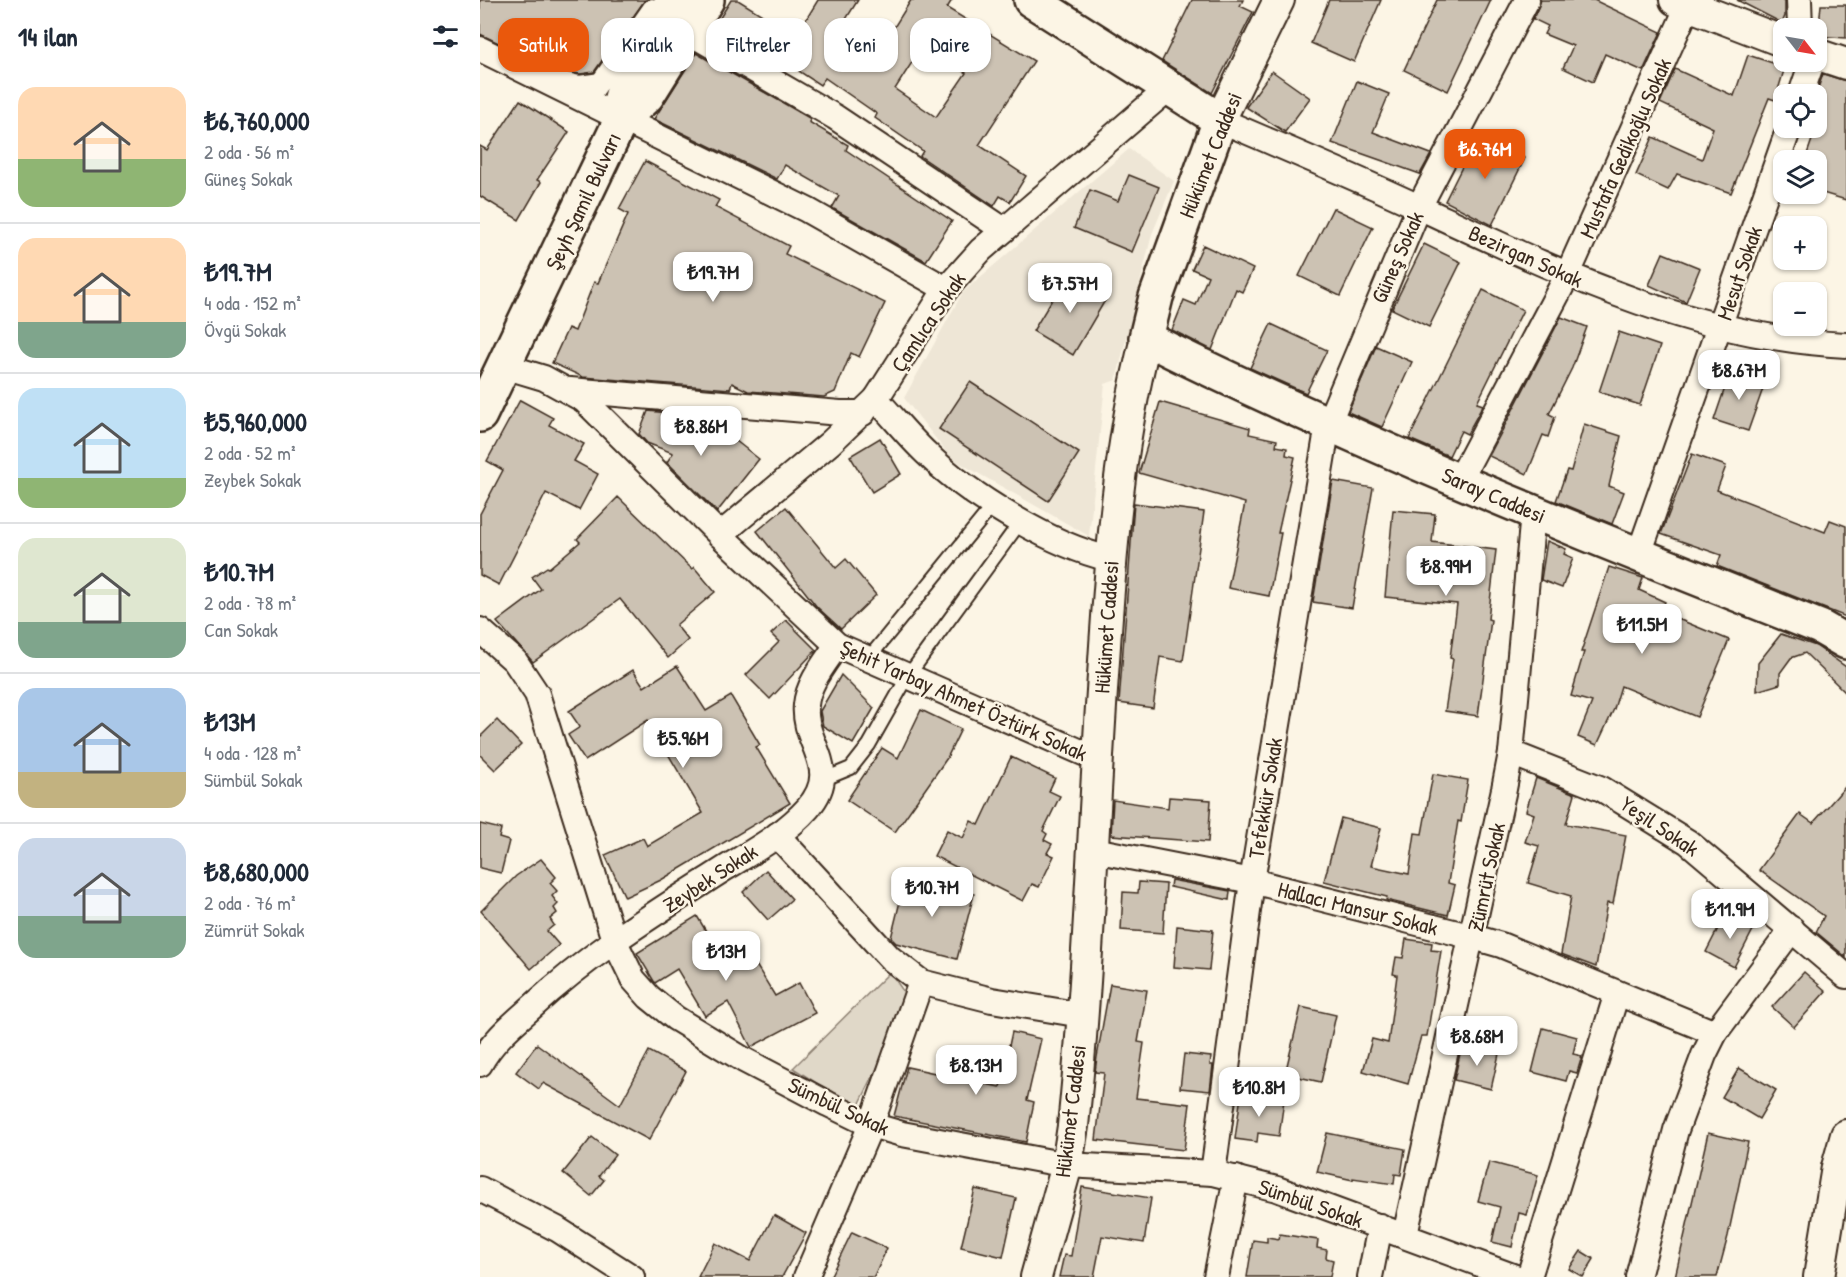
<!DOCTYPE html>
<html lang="tr">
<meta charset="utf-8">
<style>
:root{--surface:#fff;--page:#f2f2f3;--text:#1f2937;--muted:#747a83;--line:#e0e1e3;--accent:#ea580c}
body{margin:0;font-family:"Patrick Hand",sans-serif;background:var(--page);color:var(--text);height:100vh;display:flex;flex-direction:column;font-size:22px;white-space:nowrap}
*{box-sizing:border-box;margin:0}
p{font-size:20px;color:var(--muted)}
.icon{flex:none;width:33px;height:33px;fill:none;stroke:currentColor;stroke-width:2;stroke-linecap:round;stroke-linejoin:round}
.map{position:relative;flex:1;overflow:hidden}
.panel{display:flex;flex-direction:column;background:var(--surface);width:480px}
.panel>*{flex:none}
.top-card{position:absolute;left:18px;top:18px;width:570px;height:54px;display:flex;gap:12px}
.needle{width:39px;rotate:121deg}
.buttons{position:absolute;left:1293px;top:18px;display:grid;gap:12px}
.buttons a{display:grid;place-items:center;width:54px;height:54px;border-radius:12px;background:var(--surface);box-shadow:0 2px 4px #0004;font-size:30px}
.price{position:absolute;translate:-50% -51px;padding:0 14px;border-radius:12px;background:#fff;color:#222;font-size:20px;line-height:39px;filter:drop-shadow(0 2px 3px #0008)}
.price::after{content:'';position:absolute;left:50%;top:36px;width:18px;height:14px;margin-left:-9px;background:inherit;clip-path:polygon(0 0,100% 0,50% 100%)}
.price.selected{background:var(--accent);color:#fff}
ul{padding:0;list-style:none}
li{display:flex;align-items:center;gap:18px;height:150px;padding:0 18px}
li+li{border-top:2px solid var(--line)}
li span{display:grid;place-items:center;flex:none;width:168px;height:120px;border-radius:18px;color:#555}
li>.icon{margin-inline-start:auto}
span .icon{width:72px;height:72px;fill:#fffc;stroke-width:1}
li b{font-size:26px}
h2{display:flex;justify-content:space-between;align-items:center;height:72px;padding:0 18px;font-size:26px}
.pill{padding:0 21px;border-radius:18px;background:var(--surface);box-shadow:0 2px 4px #0004;font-size:21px;line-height:54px}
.pill.selected{background:var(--accent);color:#fff}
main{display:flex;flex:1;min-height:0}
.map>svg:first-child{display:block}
</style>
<main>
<section class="panel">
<h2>14 ilan<svg class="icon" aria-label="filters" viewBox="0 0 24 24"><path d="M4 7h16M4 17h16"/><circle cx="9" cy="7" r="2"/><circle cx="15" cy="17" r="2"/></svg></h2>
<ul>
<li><span style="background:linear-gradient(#ffd9b3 60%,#8fb573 0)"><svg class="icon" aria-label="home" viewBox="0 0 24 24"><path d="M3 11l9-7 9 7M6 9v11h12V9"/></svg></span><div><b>₺6,760,000</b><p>2 oda · 56 m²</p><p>Güneş Sokak</p></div></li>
<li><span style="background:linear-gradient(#ffd9b3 70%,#7fa58c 0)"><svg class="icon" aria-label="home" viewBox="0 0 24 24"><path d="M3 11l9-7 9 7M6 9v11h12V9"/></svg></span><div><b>₺19.7M</b><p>4 oda · 152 m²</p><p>Övgü Sokak</p></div></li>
<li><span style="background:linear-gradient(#bfe0f5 75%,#8fb573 0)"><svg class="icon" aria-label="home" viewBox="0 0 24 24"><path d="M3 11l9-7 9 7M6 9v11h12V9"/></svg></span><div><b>₺5,960,000</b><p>2 oda · 52 m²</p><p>Zeybek Sokak</p></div></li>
<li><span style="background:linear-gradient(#dfe7d0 70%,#7fa58c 0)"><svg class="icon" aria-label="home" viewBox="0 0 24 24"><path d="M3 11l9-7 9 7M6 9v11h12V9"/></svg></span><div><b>₺10.7M</b><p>2 oda · 78 m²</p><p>Can Sokak</p></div></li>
<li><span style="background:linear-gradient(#a9c7e8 70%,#c2b280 0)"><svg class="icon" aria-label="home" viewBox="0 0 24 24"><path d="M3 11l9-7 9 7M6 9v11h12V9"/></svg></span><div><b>₺13M</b><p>4 oda · 128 m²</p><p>Sümbül Sokak</p></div></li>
<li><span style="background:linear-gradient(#c9d6e8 65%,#7fa58c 0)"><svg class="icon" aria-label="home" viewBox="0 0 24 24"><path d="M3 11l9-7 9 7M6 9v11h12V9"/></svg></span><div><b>₺8,680,000</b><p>2 oda · 76 m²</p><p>Zümrüt Sokak</p></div></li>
</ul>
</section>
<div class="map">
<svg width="1366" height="1277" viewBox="0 0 1366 1277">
<rect width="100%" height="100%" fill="#fcf5e5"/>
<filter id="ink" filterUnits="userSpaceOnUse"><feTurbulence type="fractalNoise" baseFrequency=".0167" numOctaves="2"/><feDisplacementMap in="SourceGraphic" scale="12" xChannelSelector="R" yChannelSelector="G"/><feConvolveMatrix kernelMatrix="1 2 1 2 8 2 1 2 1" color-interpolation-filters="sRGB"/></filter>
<g filter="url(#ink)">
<path fill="#eee6d6" d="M649,149L694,181L672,234L636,380L625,384L609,536L471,458L424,398L483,292Z"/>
<path fill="#e0d8c8" stroke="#8e8173" stroke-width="1.5" d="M410,972L430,1001L377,1109L313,1068Z"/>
<g fill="#ccc2b3" stroke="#3b2a1e" stroke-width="1.5" fill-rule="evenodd">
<path d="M0,0H165L114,72L100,74L74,70L0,34Z"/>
<path d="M251,0H258L316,36L338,0H378L351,43L388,69L431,0H472L467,8L554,61L499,145L546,176L530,202L520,196L514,206L440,156L443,151L395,118L397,114L345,78L340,85L284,48L279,56L233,29ZM443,45L486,73L456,117L415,89Z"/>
<path d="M712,0H763L760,6L773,12L732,93L682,61Z"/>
<path d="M849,0H901L874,62L831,43Z"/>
<path d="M957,0H1011L968,91L924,70Z"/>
<path d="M1061,0H1114L1181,32L1163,71L1125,54L1113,82L1083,68L1093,46L1064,34L1068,26L1053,19Z"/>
<path d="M1257,0H1305V16L1302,23Z"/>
<path d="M1341,5H1366V38L1338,36Z"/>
<path d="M216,53L331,119L329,122L368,145L366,150L472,221L446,261L352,208L359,196L305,165L297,179L174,119Z"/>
<path d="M1268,55L1305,67L1295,100L1289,98L1251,193L1197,174L1188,190L1156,175L1173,137L1222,159L1233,128L1180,103L1195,69L1254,96Z"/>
<path d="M792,71L830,98L805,132L766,107Z"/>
<path d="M1343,74L1366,81V200L1336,191V160H1325L1336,128V94Z"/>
<path d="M877,81L909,94L893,132L951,154L940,174L852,143Z"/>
<path d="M40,100L89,132L57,180L61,182L39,220L0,196V146L7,150Z"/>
<path d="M998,135L1045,158L1012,225L965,201Z"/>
<path d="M165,161L239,200L235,207L309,246L305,254L405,303L379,357L371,353L355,392L344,397L268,391L252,383L250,389L103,377L72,363L88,328L95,331L114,282L118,283L148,214L139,209Z"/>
<path d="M649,175L679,187L652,252L594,228L610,190L638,201Z"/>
<path d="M853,208L893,227L860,296L819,276Z"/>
<path d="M944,244L981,262L949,327L912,309Z"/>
<path d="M723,245L773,269L762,292L756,289L732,350L692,330L704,300L716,305L728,276L712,269Z"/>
<path d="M1183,253L1220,268L1206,302L1169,285Z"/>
<path d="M588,273L627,297L593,355L553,331Z"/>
<path d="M1003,290L1043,310L997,403L1003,405L987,434L981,431L969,456L929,439Z"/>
<path d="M1081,317L1107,327L1092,368L1069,414L1075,417L1068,437L1063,435L1047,474L1009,456Z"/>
<path d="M791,324L847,350L826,393L770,368Z"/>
<path d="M1139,332L1180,346L1160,405L1119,392Z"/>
<path d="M896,346L932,362L902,427L868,412Z"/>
<path d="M1251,370L1285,383L1268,431L1234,420Z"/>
<path d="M490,382L599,453L568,501L459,429Z"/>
<path d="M40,400L73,418L69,425L104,444L94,461L118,474L99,510L66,493L19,585L0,575V514L23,470L7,461Z"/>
<path d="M680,402L770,428L769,434L797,440L796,446L807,448L806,455L815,457L798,533H801L789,596L748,588L765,503L659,473Z"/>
<path d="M168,411L199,414L191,434L237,426L279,459L237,512L187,462L193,453L167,443L159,434Z"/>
<path d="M1104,424L1141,436L1129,486L1144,492L1132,524L1076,501L1087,470L1091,471Z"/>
<path d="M400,438L421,474L392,492L370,456Z"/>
<path d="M1212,454L1246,466L1237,490L1345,532L1350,520L1366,526V617L1237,566L1241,555L1181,534Z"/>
<path d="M853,481L893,488L872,608L833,602Z"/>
<path d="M138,497L212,569L214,567L235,592L196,625L208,640L188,658L140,599L53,662L17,622L61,589L52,577L67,567L69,568L100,542L97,539Z"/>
<path d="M654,503L724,512L703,661L680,657L673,708L639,703Z"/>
<path d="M306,507L356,568L366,559L396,595L361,629L337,607L277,531Z"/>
<path d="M913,510L955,514L952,542L1016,550L1008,619L1011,620L998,716L965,711L973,659L970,658L977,604L905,597Z"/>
<path d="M1067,541L1086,549L1084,554L1093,558L1082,588L1061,580Z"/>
<path d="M1129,567L1163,578L1159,590L1185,602L1181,612L1249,640L1217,717L1141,686L1134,709L1117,745L1098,737L1112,702L1091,696L1104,652H1101Z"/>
<path d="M306,620L336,650L290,699L266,675L299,642L291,634Z"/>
<path d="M1301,634L1336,646L1366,667V693L1325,653L1311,658L1300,673V684L1277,691L1278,663Z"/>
<path d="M197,666L226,711L251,696L280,745L276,747L310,803L181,880L145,897L125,855L163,838L167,846L223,813L168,720L105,761L88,735L100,727L89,711L153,670L164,687Z"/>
<path d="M361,675L394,708L373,744L343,726L341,717L340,711Z"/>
<path d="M441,710L481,729L467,758L415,832L367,800L402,748L418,758Z"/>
<path d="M17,720L41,745L15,770L0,755V737Z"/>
<path d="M531,757L575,778L569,791L580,796L563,831L567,834L564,840L572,844L567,853L574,856L559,887L552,884L543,901L454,856L467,830L483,838L491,821L499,825Z"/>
<path d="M953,774L988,780L981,822L978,821L968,883L975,885L968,915L906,900L907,897L844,881L861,818L901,828L891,866L929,874L935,833L942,834Z"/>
<path d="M1056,778L1095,794L1086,824L1146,835L1133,904L1127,903L1116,967L1081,954L1091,896L1048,883L1059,846L1045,842L1054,814L1046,811Z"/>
<path d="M1366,786V957L1336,932L1344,916L1279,870L1320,814L1333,823Z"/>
<path d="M689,797L731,800L728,842L631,835L633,800L688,808Z"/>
<path d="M0,824L21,829L19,838L29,841L21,873L0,868Z"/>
<path d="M61,859L76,877L70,883L77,891L72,896L78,904L74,908L77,913L70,919L74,925L67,931L79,945L51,969L1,911L36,876Z"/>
<path d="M286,870L312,899L288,920L263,892Z"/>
<path d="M426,877L494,894L477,959L416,943L411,938Z"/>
<path d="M691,880L750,891L749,900L690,887Z"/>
<path d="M659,882L686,884L683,933L641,930L643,892L658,893Z"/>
<path d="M1246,913L1274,928L1254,967L1226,952Z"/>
<path d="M217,916L245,963L267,950L295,996L319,983L335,1013L271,1047L248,1002L225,1016L197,969L175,983L157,953Z"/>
<path d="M697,926L733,930L729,970L694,967Z"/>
<path d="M926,939L952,943L951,950L961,951L947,1036H941L928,1084L883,1071L892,1039L908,1043L917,975L913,974L916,957L923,958Z"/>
<path d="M1324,972L1346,991L1314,1027L1292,1007Z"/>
<path d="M630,984L667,990L658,1042L664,1043L656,1098L710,1104L704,1150L616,1140L624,1073L615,1072L617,1057Z"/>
<path d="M821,1007L856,1015L841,1082L805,1074Z"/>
<path d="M1063,1028L1097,1037L1093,1054L1102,1056L1097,1073L1089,1071L1086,1081L1052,1072Z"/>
<path d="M532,1032L561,1039L547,1100L554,1102L546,1142L414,1116L427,1067L520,1087Z"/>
<path d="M57,1044L140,1105L169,1051L206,1071L169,1140L63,1083L59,1089L36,1072Z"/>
<path d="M982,1045L1019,1054L1011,1089L974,1080Z"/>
<path d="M704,1054L731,1057L730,1065H733L730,1091L700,1088Z"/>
<path d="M1259,1068L1296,1090L1279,1119L1242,1097Z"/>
<path d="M761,1095L804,1100L799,1136L778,1133L777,1142L755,1139Z"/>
<path d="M847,1133L925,1149L921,1175L915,1174L914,1184L873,1178V1180L837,1172Z"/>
<path d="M1228,1133L1268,1142L1248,1236L1237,1277H1195Z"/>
<path d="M112,1137L135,1155L119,1176L124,1180L111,1196L83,1173Z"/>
<path d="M1009,1162L1058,1175L1047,1215L1039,1213L1032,1247L1012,1242L1020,1207L998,1201Z"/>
<path d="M602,1187L671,1198L664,1243L622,1236L614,1277H579L584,1255L591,1256Z"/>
<path d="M495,1189L536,1198L523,1257L481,1247Z"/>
<path d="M294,1215L326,1233L302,1277H218L235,1243L270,1261Z"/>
<path d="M372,1232L407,1248L394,1277H350Z"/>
<path d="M800,1234L838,1240L837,1248L847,1250L846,1258L853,1260L850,1277H767L773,1240L787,1242V1237L799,1239Z"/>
<path d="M1101,1251L1114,1259L1103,1277L1089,1269Z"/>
</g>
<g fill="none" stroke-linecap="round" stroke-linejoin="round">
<g stroke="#3b2a1e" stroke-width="16">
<g id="service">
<path d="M388,659L514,504"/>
<path d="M342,780L371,768L389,745L428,676L541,521"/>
</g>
</g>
<g stroke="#3b2a1e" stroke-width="22">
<g id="pedestrian">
<path d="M78,80L99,85L121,82"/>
<path d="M114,91L172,8"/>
</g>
</g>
<g stroke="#3b2a1e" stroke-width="28">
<g id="minor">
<path d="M1319,0L1320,28"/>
<path d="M207,31L355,117L524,230"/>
<path d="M0,49L327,210L466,289"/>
<path d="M1321,94L1332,62"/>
<path d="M740,120C807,149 875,177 941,208C1079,272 1210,337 1366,345"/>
<path d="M24,366L64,378L104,400L240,535L357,645L617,759"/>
<path d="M90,390L360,413H383"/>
<path d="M396,399C413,417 428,436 446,453C488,495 572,546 630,559"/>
<path d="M979,481L1087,276L1208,6"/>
<path d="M240,535L350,443L396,399L466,289L501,250L688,89"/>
<path d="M1159,554L1309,128"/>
<path d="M0,630L35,661L57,694L134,940L153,979L169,997L195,1018L264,1060L348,1104L391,1125L422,1134L587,1165L733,1173L797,1189L1035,1277"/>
<path d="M1031,753L1122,789L1208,842L1366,976"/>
<path d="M297,835L410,958L441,982L512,1000L602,1015"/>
<path d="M614,850L772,881L993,937L1021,945L1235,1033"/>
<path d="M0,1064C12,1041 33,1024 52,1007C110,953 177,912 244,869C273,851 305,834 328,808C363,768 322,744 326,705C328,683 345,663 357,645"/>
<path d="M733,1173L772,881L848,424L939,207L1047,0"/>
<path d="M0,1189L77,1229L152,1277"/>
<path d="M925,1235L1024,789L1031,753L1053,513"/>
<path d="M326,1277L391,1125L441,982"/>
<path d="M736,1277L756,1178"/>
<path d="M890,1277L900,1226"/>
<path d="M1049,1277L1137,993"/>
<path d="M1158,1277L1196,1130L1224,1055L1235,1033L1312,929"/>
</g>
</g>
<g stroke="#3b2a1e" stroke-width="34">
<g id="tertiary">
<path d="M1195,0L1304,42"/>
<path d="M1336,54L1366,64"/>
<path d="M740,120L799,0"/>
<path d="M556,1277L587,1165L593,1126C609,972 613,816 624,661C631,552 639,444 666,338"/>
<path d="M1339,1277L1357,1167L1366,1135"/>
</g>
</g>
<g stroke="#3b2a1e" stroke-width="38">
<g id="secondary">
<path d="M551,0L740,120L676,297L666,338C733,373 802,403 871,434C1026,503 1183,565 1340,627L1366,642"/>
<path d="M141,120V98L145,85L193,0"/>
<path d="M0,415L141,120L167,96L227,0"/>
</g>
</g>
<use href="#service" stroke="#fcf5e5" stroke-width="12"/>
<use href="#pedestrian" stroke="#fcf5e5" stroke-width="18"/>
<use href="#minor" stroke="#fcf5e5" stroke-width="24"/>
<use href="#tertiary" stroke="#fcf5e5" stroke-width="30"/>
<use href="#secondary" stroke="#fcf5e5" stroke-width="33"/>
</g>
</g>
<g text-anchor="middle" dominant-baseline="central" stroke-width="5" stroke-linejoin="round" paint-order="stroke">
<g font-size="22" fill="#3b2a1e" stroke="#fcf5e5">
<text transform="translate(1145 148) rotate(-66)">Mustafa Gedikoğlu Sokak</text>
<text transform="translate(730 155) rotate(-68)">Hükümet Caddesi</text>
<text transform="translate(103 201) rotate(-65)">Şeyh Şamil Bulvarı</text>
<text transform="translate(1046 256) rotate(24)">Bezirgan Sokak</text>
<text transform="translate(917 257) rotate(-66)">Güneş Sokak</text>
<text transform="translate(1259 273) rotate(-71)">Mesut Sokak</text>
<text transform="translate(448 322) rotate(-56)">Çamlıca Sokak</text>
<text transform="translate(1014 495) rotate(23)">Saray Caddesi</text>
<text transform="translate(626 627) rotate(-86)">Hükümet Caddesi</text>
<text transform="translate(484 700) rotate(24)">Şehit Yarbay Ahmet Öztürk Sokak</text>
<text transform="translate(785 798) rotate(-81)">Tefekkür Sokak</text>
<text transform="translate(1180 826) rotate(34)">Yeşil Sokak</text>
<text transform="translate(1006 877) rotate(-78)">Zümrüt Sokak</text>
<text transform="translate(230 878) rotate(-33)">Zeybek Sokak</text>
<text transform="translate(878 908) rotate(14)">Hallacı Mansur Sokak</text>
<text transform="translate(359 1106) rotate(25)">Sümbül Sokak</text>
<text transform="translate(590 1111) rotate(-83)">Hükümet Caddesi</text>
<text transform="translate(831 1203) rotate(19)">Sümbül Sokak</text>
</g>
</g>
</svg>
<div class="buttons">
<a><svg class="needle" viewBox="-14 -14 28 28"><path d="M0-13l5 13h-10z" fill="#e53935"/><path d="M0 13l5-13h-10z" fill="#747a83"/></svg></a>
<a><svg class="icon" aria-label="locate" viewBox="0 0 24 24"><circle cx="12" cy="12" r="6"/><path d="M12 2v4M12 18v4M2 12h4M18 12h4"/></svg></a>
<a><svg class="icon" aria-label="layers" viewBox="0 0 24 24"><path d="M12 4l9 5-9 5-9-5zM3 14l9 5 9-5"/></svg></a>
<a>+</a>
<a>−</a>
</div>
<b class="price selected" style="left:1005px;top:180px">₺6.76M</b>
<b class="price" style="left:233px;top:303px">₺19.7M</b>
<b class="price" style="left:590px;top:314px">₺7.57M</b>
<b class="price" style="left:1259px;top:401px">₺8.67M</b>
<b class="price" style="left:221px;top:457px">₺8.86M</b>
<b class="price" style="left:966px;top:597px">₺8.99M</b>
<b class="price" style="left:1162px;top:655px">₺11.5M</b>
<b class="price" style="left:203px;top:769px">₺5.96M</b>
<b class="price" style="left:452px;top:918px">₺10.7M</b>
<b class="price" style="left:1250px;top:940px">₺11.9M</b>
<b class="price" style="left:246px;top:982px">₺13M</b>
<b class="price" style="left:997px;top:1067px">₺8.68M</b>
<b class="price" style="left:496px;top:1096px">₺8.13M</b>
<b class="price" style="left:779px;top:1118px">₺10.8M</b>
<div class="top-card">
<a class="pill selected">Satılık</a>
<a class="pill">Kiralık</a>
<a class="pill">Filtreler</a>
<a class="pill">Yeni</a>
<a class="pill">Daire</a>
</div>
</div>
</main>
